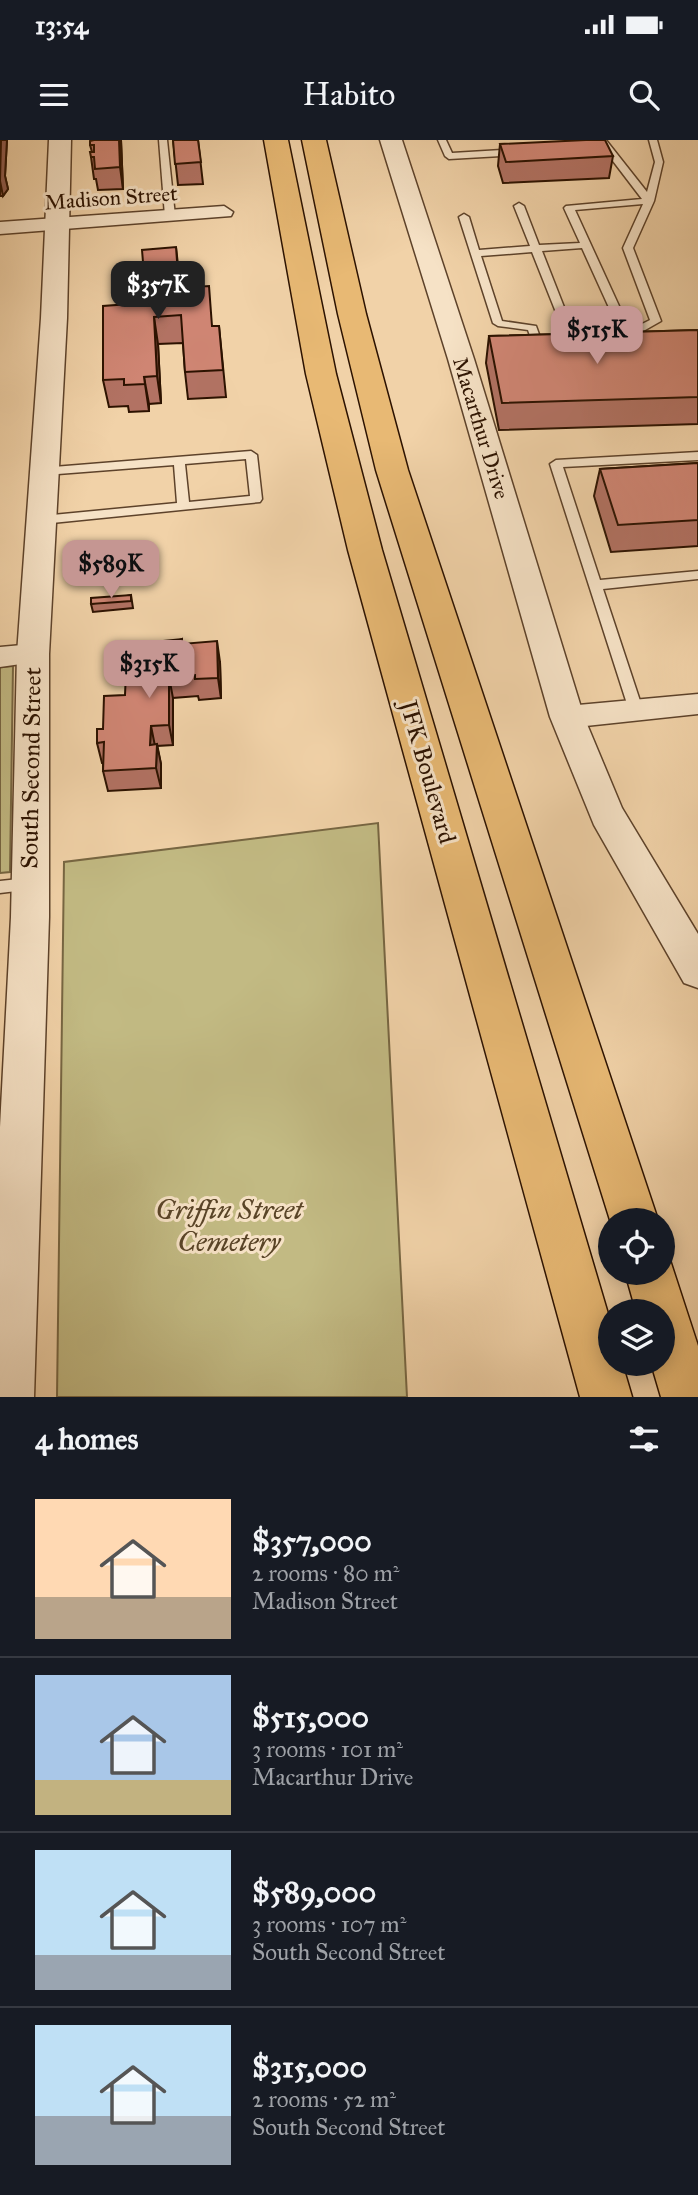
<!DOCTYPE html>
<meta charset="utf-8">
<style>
:root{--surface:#171b24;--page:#242831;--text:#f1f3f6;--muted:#9ea1a6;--line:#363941;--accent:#c59692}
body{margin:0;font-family:"IM FELL Great Primer",serif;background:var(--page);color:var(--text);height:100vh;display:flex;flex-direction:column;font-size:26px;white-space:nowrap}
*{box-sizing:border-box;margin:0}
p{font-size:23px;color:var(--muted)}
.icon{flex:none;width:38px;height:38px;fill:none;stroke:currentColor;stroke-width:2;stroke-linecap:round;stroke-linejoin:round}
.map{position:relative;height:1257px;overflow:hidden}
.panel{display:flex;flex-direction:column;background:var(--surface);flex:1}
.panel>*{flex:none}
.fabs{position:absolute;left:598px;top:1068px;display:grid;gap:14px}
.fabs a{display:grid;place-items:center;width:77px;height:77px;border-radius:50%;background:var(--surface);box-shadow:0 4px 18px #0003;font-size:35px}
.price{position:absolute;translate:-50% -60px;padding:0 16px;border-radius:14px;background:var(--accent);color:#111;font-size:23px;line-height:46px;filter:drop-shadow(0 2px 4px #0008)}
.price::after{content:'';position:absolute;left:50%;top:42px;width:21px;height:16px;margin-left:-10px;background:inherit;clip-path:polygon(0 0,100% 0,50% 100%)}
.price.current{background:#222;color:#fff}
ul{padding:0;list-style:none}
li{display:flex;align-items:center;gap:21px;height:175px;padding:0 35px}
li+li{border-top:2px solid var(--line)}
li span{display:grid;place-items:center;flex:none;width:196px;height:140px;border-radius:0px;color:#555}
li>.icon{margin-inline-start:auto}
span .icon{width:84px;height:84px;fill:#fffc;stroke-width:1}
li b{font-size:30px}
h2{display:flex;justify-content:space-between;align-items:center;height:84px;padding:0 35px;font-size:30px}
.status{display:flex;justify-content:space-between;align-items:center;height:49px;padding:0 35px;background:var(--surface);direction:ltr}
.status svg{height:19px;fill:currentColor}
header{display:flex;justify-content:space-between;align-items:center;height:91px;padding:0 35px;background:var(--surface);font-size:32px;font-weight:600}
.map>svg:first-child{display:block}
</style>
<div class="status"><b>13:54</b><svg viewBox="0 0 49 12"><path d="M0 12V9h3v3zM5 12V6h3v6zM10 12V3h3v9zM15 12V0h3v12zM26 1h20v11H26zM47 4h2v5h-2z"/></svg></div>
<header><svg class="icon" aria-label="menu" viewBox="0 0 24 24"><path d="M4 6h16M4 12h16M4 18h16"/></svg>Habito<svg class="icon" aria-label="search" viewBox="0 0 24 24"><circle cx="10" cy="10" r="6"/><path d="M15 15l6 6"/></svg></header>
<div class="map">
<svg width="698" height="1257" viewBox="0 0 698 1257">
<rect width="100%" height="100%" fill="#f1d2a8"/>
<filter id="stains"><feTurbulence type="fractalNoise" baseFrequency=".00286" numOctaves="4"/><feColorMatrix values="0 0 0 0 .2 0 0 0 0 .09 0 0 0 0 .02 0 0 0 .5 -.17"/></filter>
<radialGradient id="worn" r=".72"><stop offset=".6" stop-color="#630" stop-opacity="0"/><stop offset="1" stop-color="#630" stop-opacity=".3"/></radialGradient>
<g fill="#c2ba83" stroke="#776642" stroke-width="2">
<path d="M13,526L10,732L0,733V527Z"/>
<path d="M378,683L407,1257H57L64,722Z"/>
</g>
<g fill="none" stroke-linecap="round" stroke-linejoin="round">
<g stroke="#5d422a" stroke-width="3">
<g id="service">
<path d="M159,0H167L175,76L170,79L165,76Z"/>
<path d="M438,0H446L452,13L518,9L522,12L518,15L449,19L445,16Z"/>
<path d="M597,0H606L647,52L655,22L649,0H657L663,22L654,61L633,108L661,181L631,198L616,201V197L621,194L582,108L542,111L580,208L579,210H571L532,112L481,116L502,181L536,186L545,211L544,213H536L528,190L498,186L493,183L459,77L464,74L469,77L479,110L530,106L514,66L519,63L524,66L539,105L580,103L564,68L566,66L642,59ZM643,64L623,108L650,180L630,190L575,70Z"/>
<path d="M251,311L257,315L262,359L260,362L42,384L36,380L42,376L177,363L174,325L45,335L39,331L41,328ZM246,319L250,356L189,362L185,324Z"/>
<path d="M698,312V320L563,327L600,440L698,431V439L603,449L643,570L636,575L629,570L550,324L556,320Z"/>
<path d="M28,738L33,739L35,744L33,749L0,753V741Z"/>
</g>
</g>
<g stroke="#5d422a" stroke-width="3">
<g id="minor">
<path d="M224,66L233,72L231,76L0,94V82Z"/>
<path d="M33,504L42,507L46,514L42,521L0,527V507Z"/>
<path d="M698,554V574L567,588L557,585L553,577L557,569L567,566Z"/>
</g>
</g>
<g stroke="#5d422a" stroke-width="3">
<g id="tertiary">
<path d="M49,0H71L67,178L49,514V777L34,1257H0V987L11,777L17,514L41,178Z"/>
<path d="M380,0H402L474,219L584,577L622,668L698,794V848L684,843L594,685L550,577L448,219Z"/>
</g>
</g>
<g stroke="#2c1200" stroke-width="3">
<g id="primary">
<path d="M264,0H288L336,234L382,410L611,1184V1223H622L632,1257H580L348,410L306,234Z"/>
<path d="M302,0H326L366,174L408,330L658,1080H611V1083L610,1080L376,330L338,174Z"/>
<path d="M663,1112L668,1114L698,1206V1257H661L651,1223H663V1171H636L625,1132H663Z"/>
</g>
</g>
<use href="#service" fill="#f6e2c6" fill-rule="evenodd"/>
<use href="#minor" fill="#f6e2c6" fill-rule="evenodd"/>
<use href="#tertiary" fill="#f6e2c6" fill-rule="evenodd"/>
<use href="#primary" fill="#e8b974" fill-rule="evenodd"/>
</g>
<g fill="#b27263" stroke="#2c1200" stroke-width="2">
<path d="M0,0H7L5,36L8,49L3,56H0Z"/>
<path d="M92,0H121L123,49L98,50L96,39H94L91,17L92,12L90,5Z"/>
<path d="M173,0H198L203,44L178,45Z"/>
<path d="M500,4L613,16L609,38L503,43L498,26Z"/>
<path d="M179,134L180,148L212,186H219L226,257L188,259L185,232L183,203L158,204L161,263L149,264V271L129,272L128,266L109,267L103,240L129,164Z"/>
<path d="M698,190V284L499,290L486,223L489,196Z"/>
<path d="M698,323V406L611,412L594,356L600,329Z"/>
<path d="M131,455L133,468L93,472L91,464Z"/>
<path d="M182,499V504L220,522L221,558L199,560L198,556L173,558V605L157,606L161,624V648L108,651L103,631V623H102L97,603L103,589L125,555L164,506Z"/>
</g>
<g fill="#915d50" stroke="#2c1200" stroke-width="2">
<path d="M1,0H7L5,36L8,49L3,56L0,41Z"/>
<path d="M119,0H121L123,49L120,27Z"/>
<path d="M176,107L179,134L182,175L179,148Z"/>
<path d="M154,177L158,204L161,263L157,236Z"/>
<path d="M144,237L149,264V271L145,244Z"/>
<path d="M217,501L220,522L221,558L218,538Z"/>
<path d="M169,537L173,558V605L169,585Z"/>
<path d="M151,586L155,606L150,605Z"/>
<path d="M157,604L161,624V648L156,628Z"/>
</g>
<g fill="#cf8573" stroke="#2c1200" stroke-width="2">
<path d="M94,0H119L120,27L95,29L94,17H91L90,12H94V5H90V1Z"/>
<path d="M173,0H198L201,22L175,24Z"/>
<path d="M586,0H605L613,16L506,22L500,4Z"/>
<path d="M176,107L179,148L209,146L212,186H219L223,230L185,232L181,175L154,177L157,236L144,237L145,244L124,245V239L103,240V166L129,164L128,123L143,122L142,110Z"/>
<path d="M698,190V257L502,263L489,196Z"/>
<path d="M698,323V380L618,385L600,329Z"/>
<path d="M131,455V461L91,464V458Z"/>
<path d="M182,499V504L217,501L218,538L195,539V535L169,537V585L151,586L150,605L157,604L156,628L103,631L104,602L97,603V589H103L104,556L125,555L127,509L164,506V501Z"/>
</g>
<g text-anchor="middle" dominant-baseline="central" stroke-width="6" stroke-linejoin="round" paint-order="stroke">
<g font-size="21" fill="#2c1200" stroke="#f6e2c6">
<text transform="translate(111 58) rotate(-4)">Madison Street</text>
<text transform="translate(481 288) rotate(73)">Macarthur Drive</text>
</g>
<g font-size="24" fill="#2c1200" stroke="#f6e2c6">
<text transform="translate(31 628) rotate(-89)">South Second Street</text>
<text transform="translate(428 632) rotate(74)">JFK Boulevard</text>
</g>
<g font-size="28" font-style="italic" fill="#594427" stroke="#f6e2c6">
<text x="229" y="1069">Griffin Street<tspan x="229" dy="32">Cemetery</tspan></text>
</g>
</g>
<rect width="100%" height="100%" filter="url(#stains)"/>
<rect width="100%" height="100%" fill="url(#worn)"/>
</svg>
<div class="fabs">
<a><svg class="icon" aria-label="locate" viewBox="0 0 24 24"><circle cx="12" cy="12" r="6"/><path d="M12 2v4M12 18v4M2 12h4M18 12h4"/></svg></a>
<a><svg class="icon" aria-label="layers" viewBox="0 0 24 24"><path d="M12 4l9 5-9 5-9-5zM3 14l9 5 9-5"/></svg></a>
</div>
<b class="price current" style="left:158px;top:181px">$357K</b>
<b class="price" style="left:597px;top:226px">$515K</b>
<b class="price" style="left:111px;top:460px">$589K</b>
<b class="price" style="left:149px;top:560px">$315K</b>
</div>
<section class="panel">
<h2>4 homes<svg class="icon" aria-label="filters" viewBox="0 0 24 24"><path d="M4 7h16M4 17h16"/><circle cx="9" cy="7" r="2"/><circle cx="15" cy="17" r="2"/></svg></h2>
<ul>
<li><span style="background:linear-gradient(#ffd9b3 70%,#b9a48a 0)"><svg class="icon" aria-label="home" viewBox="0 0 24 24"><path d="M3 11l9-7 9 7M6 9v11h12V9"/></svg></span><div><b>$357,000</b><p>2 rooms · 80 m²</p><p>Madison Street</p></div></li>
<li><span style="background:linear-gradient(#a9c7e8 75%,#c2b280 0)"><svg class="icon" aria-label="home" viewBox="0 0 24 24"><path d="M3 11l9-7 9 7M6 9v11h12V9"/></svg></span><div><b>$515,000</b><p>3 rooms · 101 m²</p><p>Macarthur Drive</p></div></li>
<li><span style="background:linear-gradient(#bfe0f5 75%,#9aa5b1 0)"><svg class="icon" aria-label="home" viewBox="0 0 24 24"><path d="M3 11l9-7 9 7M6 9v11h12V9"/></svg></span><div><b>$589,000</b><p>3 rooms · 107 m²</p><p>South Second Street</p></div></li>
<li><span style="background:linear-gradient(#bfe0f5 65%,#9aa5b1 0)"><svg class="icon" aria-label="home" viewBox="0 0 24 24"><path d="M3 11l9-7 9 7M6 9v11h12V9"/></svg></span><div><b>$315,000</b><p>2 rooms · 52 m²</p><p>South Second Street</p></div></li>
</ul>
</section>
